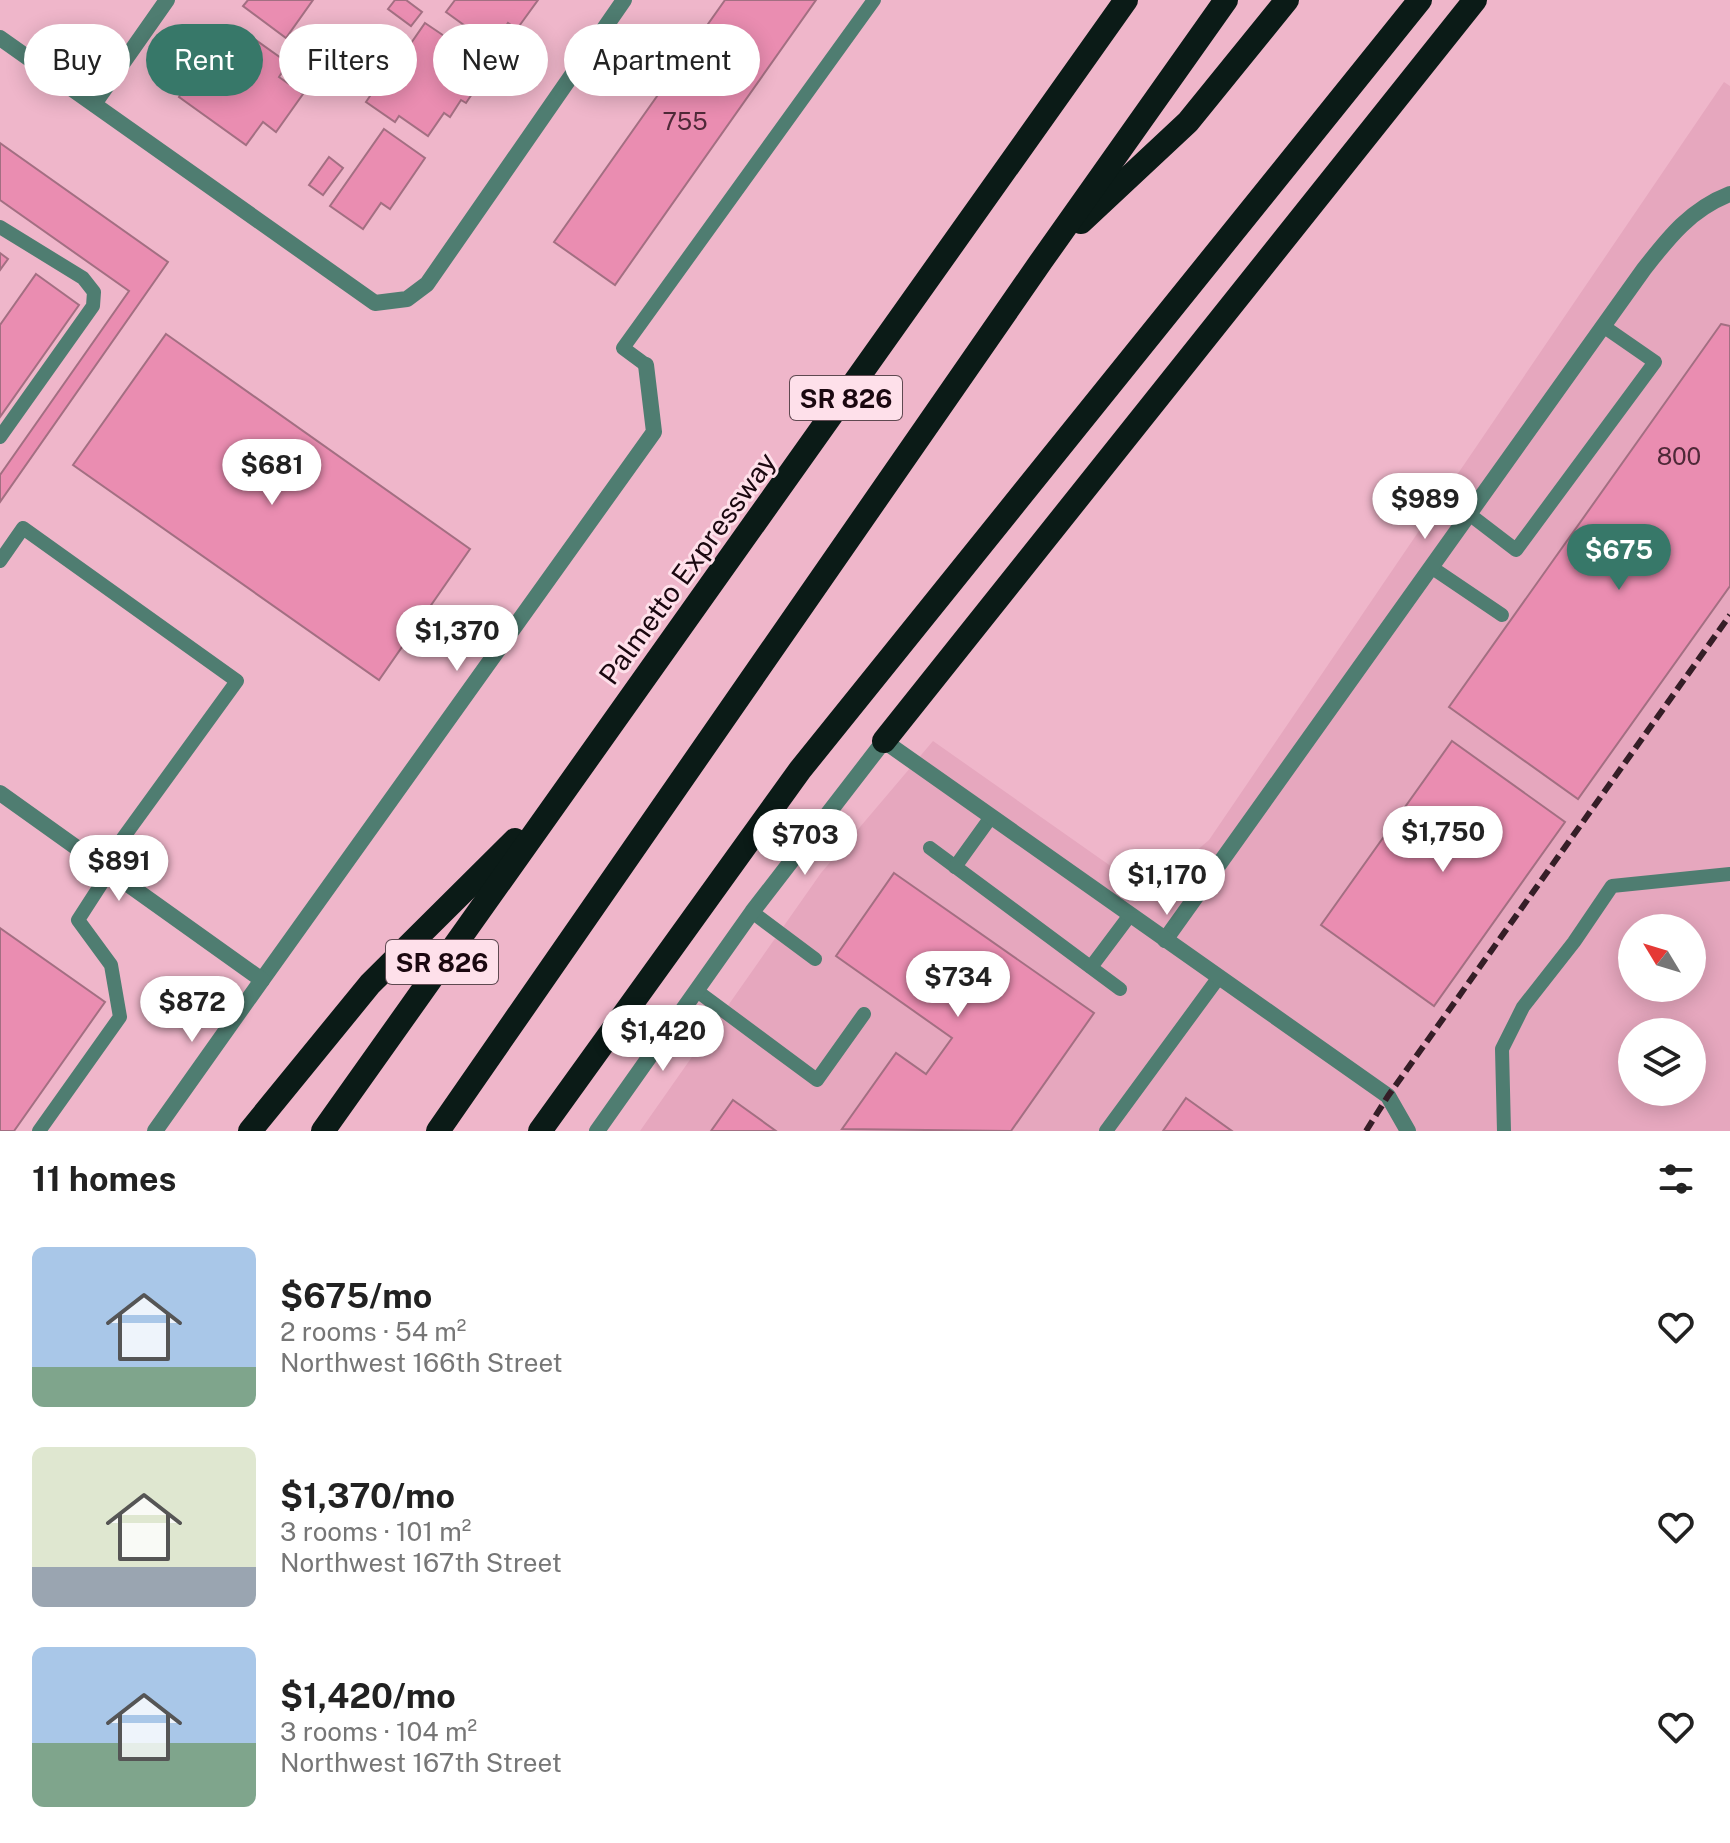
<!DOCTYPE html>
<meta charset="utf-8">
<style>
:root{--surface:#fff;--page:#f6f6f6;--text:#222;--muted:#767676;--accent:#377869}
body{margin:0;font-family:"Public Sans",sans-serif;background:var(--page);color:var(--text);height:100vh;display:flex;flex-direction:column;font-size:30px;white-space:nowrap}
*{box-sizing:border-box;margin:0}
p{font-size:26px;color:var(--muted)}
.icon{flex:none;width:44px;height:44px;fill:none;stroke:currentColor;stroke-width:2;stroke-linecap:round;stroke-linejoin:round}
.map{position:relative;height:1131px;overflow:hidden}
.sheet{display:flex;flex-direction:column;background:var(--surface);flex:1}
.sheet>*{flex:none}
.top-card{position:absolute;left:24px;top:24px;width:800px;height:72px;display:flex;gap:16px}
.needle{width:52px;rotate:308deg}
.tools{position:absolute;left:1618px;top:914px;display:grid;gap:16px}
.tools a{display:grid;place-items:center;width:88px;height:88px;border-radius:50%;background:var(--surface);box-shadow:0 4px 20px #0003;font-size:40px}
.price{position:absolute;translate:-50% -68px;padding:0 18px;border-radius:28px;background:#fff;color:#222;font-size:26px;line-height:52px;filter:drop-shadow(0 2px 4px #0008)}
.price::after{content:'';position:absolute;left:50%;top:48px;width:24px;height:18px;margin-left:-12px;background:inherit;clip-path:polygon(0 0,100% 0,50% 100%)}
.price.active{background:var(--accent);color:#fff}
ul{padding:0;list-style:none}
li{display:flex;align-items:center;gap:24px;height:200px;padding:0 32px}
li span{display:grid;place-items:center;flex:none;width:224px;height:160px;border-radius:12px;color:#555}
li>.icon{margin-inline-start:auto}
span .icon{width:96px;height:96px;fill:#fffc;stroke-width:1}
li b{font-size:34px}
h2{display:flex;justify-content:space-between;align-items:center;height:96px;padding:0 32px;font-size:34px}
.tag{padding:0 28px;border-radius:36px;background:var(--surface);box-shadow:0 4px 20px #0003;font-size:28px;line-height:72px}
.tag.active{background:var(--accent);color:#fff}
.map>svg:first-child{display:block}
</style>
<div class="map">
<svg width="1730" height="1131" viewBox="0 0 1730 1131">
<rect width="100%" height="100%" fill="#efb6ca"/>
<path fill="#e6a7be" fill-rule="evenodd" d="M1724,82L1730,86V1131H640L821,873L933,741L1122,874L1152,877L1181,864L1209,840ZM1632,928H1692V988H1632ZM1632,1032H1692V1092H1632Z"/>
<g fill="#ea8db1" stroke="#a36f82" stroke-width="2">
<path d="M248,0H313L286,38L243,6Z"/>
<path d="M395,0H406L422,12L411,26L388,9Z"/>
<path d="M455,0H538L517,29L508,23L493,46L446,12Z"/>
<path d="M725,0H816L615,285L554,242Z"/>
<path d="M425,23L490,67L466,103L461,100L450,117L444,113L428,136L399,116L395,122L366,102L404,46L407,49Z"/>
<path d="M243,31L288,63L279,77L303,94L276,132L263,122L246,145L179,97L198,69L210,78Z"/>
<path d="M384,129L425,158L390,209L381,203L363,229L330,206Z"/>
<path d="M0,143L168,262L0,502V475L129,291L0,200Z"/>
<path d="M329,157L343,168L323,195L309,185Z"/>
<path d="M0,253L8,259L0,270Z"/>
<path d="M36,274L79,305L0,417V325Z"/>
<path d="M1721,324L1730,326V586L1578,799L1449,707Z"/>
<path d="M166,334L470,549L379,680L73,465Z"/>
<path d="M1452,741L1565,822L1434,1006L1321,925Z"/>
<path d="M894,873L1094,1013L1011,1131L842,1129L896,1053L926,1074L952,1038L836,956Z"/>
<path d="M0,928L105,1002L14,1131H0Z"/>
<path d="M1186,1098L1232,1131H1163Z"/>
<path d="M733,1100L776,1131H711Z"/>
</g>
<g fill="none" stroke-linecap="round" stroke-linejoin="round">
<g stroke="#4f7d71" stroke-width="14">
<path d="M0,227L83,278L94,292L93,306L0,437"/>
<path d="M646,365L623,348L874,0"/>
<path d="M1469,514L1516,550L1655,362L1603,326"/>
<path d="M0,561L23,528L237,681L102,867"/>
<path d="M1431,567L1502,615"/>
<path d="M930,848L1120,989"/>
<path d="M955,867L991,817"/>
<path d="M752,912L815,959"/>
<path d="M1091,967L1130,915"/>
<path d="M697,991L817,1080L864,1014"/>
<path d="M39,1131L120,1017L111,965L78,920L109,872"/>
<path d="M1106,1131L1219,977"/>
<path d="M1504,1131L1502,1049L1523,1007L1574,942L1612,886L1730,874"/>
</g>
<g stroke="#4f7d71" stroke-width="16">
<path d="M0,38L375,303L407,299L427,284L624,0"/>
<path d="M94,104L167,0"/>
<path d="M1165,940L1644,269C1669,237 1691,209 1730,194"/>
<path d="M262,980L654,432L646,365"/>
<path d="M597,1131L752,912L884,741L1388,1096L1408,1131"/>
</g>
<path stroke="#4f7d71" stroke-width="16" d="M0,793L262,980L155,1131"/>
<g stroke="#0b1b17" stroke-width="24">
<path d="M1081,222L1188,122L1287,0"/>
<path d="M884,741L1475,0"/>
<path d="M250,1131L370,984L515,840"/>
<path d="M323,1131L1126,0"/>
<path d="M438,1131L1042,260L1226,0"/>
<path d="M540,1131L800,770L1420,0"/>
</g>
<path stroke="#351e27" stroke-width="6" stroke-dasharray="12 6" stroke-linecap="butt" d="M1366,1131L1388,1096L1730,615"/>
</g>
<g text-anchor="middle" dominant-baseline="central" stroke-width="6" stroke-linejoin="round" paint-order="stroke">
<g font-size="24" fill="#4f2938">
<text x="685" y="121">755</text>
<text x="1679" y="456">800</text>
</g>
<g fill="#fee0ea" stroke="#5f4951" stroke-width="2">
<rect x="790" y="376" width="112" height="44" rx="6"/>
<rect x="386" y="940" width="112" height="44" rx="6"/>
</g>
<g font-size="26" font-weight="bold" fill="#1b0810">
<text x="846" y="398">SR 826</text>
<text x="442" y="962">SR 826</text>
</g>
<g font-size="28" fill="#1b0810" stroke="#fee0ea">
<text transform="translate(687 568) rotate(-54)">Palmetto Expressway</text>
</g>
</g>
</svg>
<div class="tools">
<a><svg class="needle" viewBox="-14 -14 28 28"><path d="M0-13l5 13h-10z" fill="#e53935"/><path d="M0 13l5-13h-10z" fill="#767676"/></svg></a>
<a><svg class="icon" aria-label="layers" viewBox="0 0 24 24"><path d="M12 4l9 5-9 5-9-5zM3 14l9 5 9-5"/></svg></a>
</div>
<b class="price" style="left:272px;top:507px">$681</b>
<b class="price" style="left:1425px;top:541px">$989</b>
<b class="price active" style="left:1619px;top:592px">$675</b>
<b class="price" style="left:457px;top:673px">$1,370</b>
<b class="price" style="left:1443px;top:874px">$1,750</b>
<b class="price" style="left:805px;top:877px">$703</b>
<b class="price" style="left:119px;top:903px">$891</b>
<b class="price" style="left:1167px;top:917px">$1,170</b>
<b class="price" style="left:958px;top:1019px">$734</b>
<b class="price" style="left:192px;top:1044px">$872</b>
<b class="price" style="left:663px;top:1073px">$1,420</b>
<div class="top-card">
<a class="tag">Buy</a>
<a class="tag active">Rent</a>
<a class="tag">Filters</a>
<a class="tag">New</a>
<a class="tag">Apartment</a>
</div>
</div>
<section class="sheet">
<h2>11 homes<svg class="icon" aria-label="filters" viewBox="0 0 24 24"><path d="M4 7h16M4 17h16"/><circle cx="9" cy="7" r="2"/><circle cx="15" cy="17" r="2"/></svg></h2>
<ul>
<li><span style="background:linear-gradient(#a9c7e8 75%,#7fa58c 0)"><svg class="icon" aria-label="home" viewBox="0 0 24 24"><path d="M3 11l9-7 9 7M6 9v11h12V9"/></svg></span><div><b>$675/mo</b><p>2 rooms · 54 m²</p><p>Northwest 166th Street</p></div><svg class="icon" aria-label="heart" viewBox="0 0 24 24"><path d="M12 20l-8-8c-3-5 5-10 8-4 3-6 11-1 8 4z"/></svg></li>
<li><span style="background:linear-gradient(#dfe7d0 75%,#9aa5b1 0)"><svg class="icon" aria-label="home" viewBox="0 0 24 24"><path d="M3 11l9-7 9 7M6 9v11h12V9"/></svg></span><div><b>$1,370/mo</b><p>3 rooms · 101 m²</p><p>Northwest 167th Street</p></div><svg class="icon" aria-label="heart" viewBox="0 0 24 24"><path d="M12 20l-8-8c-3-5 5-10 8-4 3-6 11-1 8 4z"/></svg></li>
<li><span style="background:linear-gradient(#a9c7e8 60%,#7fa58c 0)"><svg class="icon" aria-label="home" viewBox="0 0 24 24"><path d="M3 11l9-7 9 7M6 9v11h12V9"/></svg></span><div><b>$1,420/mo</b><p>3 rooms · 104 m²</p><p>Northwest 167th Street</p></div><svg class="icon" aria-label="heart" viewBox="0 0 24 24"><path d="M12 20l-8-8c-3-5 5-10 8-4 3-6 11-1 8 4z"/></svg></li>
</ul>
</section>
